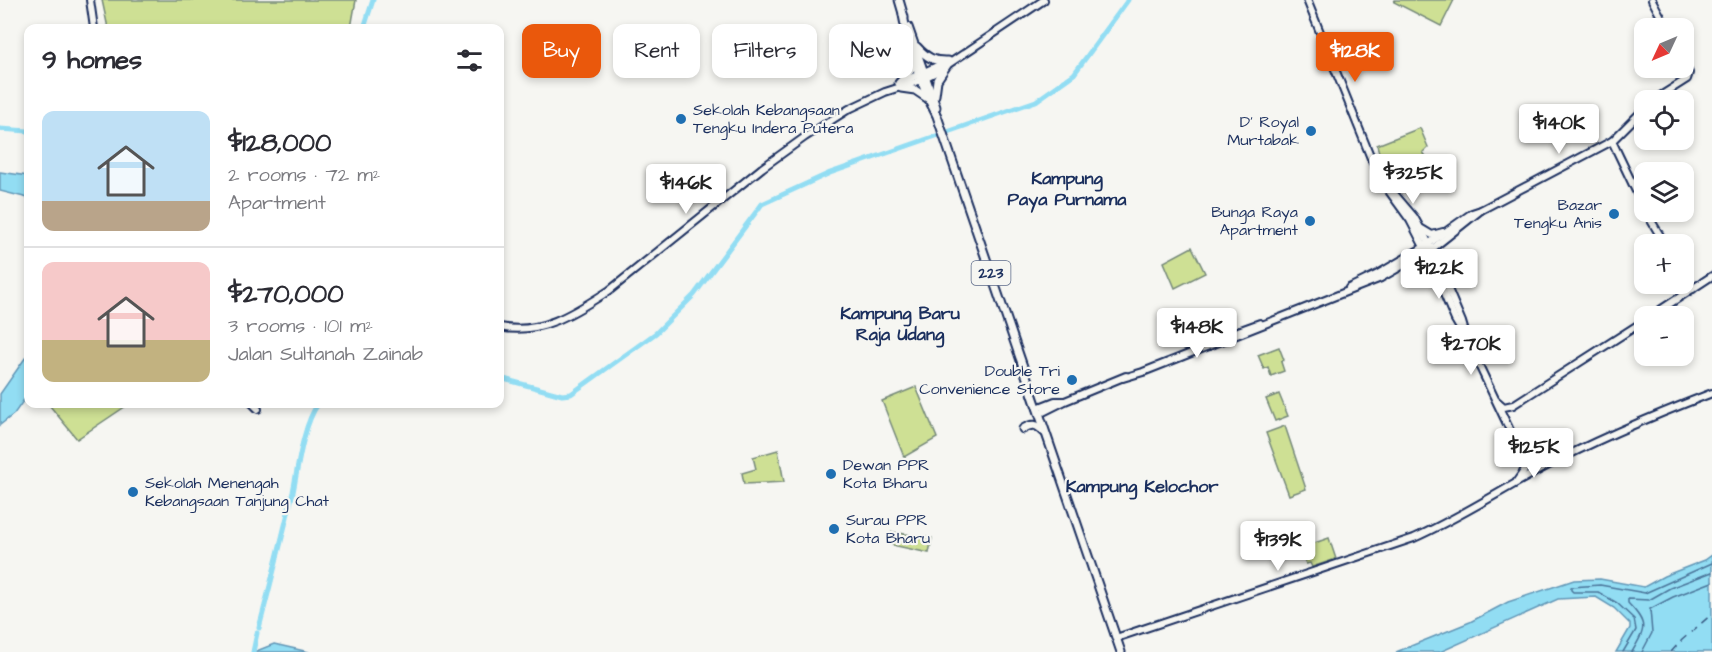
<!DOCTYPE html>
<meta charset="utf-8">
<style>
:root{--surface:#fff;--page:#f7f7f7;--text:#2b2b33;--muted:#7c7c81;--line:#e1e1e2;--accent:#ea580c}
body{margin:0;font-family:"Architects Daughter",sans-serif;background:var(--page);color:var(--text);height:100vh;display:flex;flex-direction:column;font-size:22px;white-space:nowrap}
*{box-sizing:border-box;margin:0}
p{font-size:20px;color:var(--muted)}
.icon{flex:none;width:33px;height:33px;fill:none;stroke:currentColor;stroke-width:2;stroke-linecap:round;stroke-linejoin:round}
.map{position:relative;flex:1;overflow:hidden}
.details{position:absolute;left:24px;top:24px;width:480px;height:384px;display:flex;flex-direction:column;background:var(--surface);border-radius:12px;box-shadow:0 3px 9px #0003}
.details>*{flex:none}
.top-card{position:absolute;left:522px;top:24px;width:570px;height:54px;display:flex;gap:12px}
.needle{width:39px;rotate:226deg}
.buttons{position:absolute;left:1634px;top:18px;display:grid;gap:12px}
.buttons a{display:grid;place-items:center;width:60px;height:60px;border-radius:12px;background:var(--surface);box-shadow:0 3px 9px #0003;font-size:30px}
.price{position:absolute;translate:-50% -51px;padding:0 14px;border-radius:6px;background:#fff;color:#222;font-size:20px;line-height:39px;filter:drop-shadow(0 2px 3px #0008)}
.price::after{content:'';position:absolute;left:50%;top:36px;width:18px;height:14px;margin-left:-9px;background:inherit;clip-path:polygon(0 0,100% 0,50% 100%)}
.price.selected{background:var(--accent);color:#fff}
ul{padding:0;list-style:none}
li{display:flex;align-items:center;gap:18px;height:150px;padding:0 18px}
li+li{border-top:2px solid var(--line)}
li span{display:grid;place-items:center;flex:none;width:168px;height:120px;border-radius:12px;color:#555}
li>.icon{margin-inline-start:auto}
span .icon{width:72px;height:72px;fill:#fffc;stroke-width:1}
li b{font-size:26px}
h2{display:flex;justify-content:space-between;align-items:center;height:72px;padding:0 18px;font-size:26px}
.chip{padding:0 21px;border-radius:12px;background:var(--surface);box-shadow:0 3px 9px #0003;font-size:21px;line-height:54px}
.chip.selected{background:var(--accent);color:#fff}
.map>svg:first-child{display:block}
</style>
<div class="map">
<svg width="1712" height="652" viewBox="0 0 1712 652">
<rect width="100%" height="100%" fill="#f6f6f2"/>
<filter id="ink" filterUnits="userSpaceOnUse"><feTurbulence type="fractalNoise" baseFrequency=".0167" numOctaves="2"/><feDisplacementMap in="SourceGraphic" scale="12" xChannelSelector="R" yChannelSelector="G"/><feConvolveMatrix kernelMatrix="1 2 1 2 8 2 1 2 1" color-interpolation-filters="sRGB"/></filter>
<g filter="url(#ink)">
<g fill="#cee094" stroke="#748879" stroke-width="1.5">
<path d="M102,0H356L351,28H108Z"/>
<path d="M1395,0H1454L1441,26L1394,2Z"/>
<path d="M1420,128L1428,147L1423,152L1438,175L1430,181L1400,192L1383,168L1377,145Z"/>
<path d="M1192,247L1205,273L1175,288L1164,262Z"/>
<path d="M1279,347L1284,360L1281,362L1284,371L1271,376L1268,367L1264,369L1258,355Z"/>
<path d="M916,387L937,438L904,457L882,401Z"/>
<path d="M1279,394L1288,416L1275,421L1266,399Z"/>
<path d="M52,404H129L77,439L50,406Z"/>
<path d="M1285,426L1306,489L1289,495L1266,433Z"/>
<path d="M778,450L784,482L744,484L742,473L756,469L753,457Z"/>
<path d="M892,532L932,538L929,553L892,545Z"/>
<path d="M1329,538L1336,559L1312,567L1310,563L1306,564L1300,548Z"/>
</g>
<g fill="#92ddf3" stroke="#6297b7" stroke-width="1.5">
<path d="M0,172L28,176V198L0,191Z"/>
<path d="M28,354V394L14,414L0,425V394Z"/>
<path d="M1712,555V652H1616L1630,628V624L1614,608L1596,597L1558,599L1440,652H1396L1470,622L1508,602L1574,580L1600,579L1644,587L1664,576L1705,560Z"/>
<path d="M274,644L309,652H254Z"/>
</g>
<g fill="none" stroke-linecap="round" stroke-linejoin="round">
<g stroke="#4b759a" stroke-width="1.5">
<path d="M1623,652L1636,630L1634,619L1617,603L1598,592H1573L1571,590V587L1600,585L1645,593L1712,563"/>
<path d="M1632,652C1646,628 1648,624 1628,603V599L1649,600L1670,588L1712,572"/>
<path d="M1642,652L1652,633L1650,609L1673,597L1712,582"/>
</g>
<g stroke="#92ddf3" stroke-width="5">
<path d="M364,28L373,0"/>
<path d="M0,129L28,131"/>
<path d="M500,378L562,395L571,394L656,333L694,295L762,204L830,173L1036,101L1074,74L1128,0"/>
<path d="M259,628C271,583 282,538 293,492C298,467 303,425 318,404"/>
<path d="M253,652L257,633"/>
</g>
<path stroke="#395a83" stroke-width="1.5" stroke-dasharray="8 6" stroke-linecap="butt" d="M1671,652L1682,640L1712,614"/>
<g stroke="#1b2f5e" stroke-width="10">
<g id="secondary">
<path d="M90,0L94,28"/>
<path d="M1307,0L1373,163L1380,177L1414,217L1429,244L1462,322L1468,342"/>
<path d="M1652,0L1667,28"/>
<path d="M900,83L946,62"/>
<path d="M1654,100L1687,79L1689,73L1683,59"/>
<path d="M1612,141L1644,208"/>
<path d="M1386,187L1410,220L1424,247L1455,320L1468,342L1525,462L1531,467L1540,469"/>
<path d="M1646,212L1665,244"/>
<path d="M1422,229L1432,235L1443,232"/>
<path d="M1683,273L1693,289"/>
<path d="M1349,288L1376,275L1424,247L1472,213L1481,210L1612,141L1644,109"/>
<path d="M1651,316L1712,276"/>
<path d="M500,327C541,336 577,311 610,290L762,168L805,137L849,109L885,92L916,82L938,71L1044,0"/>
<path d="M1205,343L1260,323"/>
<path d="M1123,378L1143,372L1381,278L1432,249L1481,210"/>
<path d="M1497,401L1504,407L1513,405L1644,321"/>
<path d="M253,404L258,409"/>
<path d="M1037,408L1055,401H1064"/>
<path d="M1039,414L1065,401L1126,376"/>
<path d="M1517,481L1524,471L1525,462"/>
<path d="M1116,638L1414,538C1459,518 1500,491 1543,468C1597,439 1655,415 1712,393"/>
</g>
</g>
<g stroke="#1b2f5e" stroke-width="11">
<g id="primary">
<path d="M899,0L904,17"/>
<path d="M903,15C909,49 921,85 937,116L1121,652"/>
<path d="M908,27L936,107"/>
<path d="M917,47C926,57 934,62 948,61"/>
<path d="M899,83L910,71L914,59"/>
<path d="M901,88L915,90L927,98"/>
<path d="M935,95L937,80L947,65"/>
<path d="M1023,429C1032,423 1037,424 1044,432"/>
</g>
</g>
<use href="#secondary" stroke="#f6f6f2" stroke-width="6"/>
<use href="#primary" stroke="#f6f6f2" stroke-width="7"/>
</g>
</g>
<g fill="#1f6fb2" stroke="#f6f6f2" stroke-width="2">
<circle cx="681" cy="119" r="6"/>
<circle cx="1311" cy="131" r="6"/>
<circle cx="1614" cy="214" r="6"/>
<circle cx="1310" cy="221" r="6"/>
<circle cx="1072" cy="380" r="6"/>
<circle cx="831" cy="474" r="6"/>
<circle cx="133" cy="492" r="6"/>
<circle cx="834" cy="529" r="6"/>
</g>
<g text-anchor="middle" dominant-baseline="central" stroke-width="4.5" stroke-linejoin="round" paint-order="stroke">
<rect fill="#f6f6f2" stroke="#5d6b8a" stroke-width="1.5" x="971.5" y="261" width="39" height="24" rx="4.5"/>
<g font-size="15" font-weight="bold" fill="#1b2f5e">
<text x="991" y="273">223</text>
</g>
<g font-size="16" fill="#1b2f5e" stroke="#f6f6f2" text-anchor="start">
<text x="693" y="110">Sekolah Kebangsaan<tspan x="693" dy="18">Tengku Indera Putera</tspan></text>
<text x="1299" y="122" text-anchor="end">D' Royal<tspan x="1299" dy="18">Murtabak</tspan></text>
<text x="1602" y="205" text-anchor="end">Bazar<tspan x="1602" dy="18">Tengku Anis</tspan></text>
<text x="1298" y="212" text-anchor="end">Bunga Raya<tspan x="1298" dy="18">Apartment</tspan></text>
<text x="1060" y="371" text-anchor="end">Double Tri<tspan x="1060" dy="18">Convenience Store</tspan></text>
<text x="843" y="465">Dewan PPR<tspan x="843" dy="18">Kota Bharu</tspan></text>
<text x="145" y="483">Sekolah Menengah<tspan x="145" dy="18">Kebangsaan Tanjung Chat</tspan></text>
<text x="846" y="520">Surau PPR<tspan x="846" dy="18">Kota Bharu</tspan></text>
</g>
<g font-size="18" font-weight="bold" fill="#1b2f5e" stroke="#f6f6f2">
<text x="1067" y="178">Kampung<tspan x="1067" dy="21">Paya Purnama</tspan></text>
<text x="900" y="313">Kampung Baru<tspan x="900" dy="21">Raja Udang</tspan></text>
<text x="1142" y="486">Kampung Kelochor</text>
</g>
</g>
</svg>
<div class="buttons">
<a><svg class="needle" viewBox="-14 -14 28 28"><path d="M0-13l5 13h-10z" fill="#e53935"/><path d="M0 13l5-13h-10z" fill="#7c7c81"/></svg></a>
<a><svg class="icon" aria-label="locate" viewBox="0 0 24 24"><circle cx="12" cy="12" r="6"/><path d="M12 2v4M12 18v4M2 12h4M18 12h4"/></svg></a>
<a><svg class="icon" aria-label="layers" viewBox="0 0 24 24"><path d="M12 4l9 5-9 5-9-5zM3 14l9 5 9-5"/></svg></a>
<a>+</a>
<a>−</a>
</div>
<b class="price selected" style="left:1355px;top:83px">$128K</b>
<b class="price" style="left:1559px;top:155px">$140K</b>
<b class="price" style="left:1413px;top:205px">$325K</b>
<b class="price" style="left:686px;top:215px">$146K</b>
<b class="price" style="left:1439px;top:300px">$122K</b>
<b class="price" style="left:1197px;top:359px">$148K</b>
<b class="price" style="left:1471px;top:376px">$270K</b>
<b class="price" style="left:1534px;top:479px">$125K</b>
<b class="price" style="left:1278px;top:572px">$139K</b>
<div class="top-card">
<a class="chip selected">Buy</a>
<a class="chip">Rent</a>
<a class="chip">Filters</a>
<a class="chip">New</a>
</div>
<section class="details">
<h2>9 homes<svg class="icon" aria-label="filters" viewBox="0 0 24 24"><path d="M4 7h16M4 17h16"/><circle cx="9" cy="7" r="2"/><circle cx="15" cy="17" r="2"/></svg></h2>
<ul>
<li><span style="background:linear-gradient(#bfe0f5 75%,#b9a48a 0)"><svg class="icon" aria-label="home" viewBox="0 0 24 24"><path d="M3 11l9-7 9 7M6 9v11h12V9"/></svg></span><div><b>$128,000</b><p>2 rooms · 72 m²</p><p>Apartment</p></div></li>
<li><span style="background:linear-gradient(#f6c9c9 65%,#c2b280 0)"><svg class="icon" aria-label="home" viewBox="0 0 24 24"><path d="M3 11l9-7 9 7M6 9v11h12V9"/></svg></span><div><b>$270,000</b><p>3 rooms · 101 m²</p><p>Jalan Sultanah Zainab</p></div></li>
</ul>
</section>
</div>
